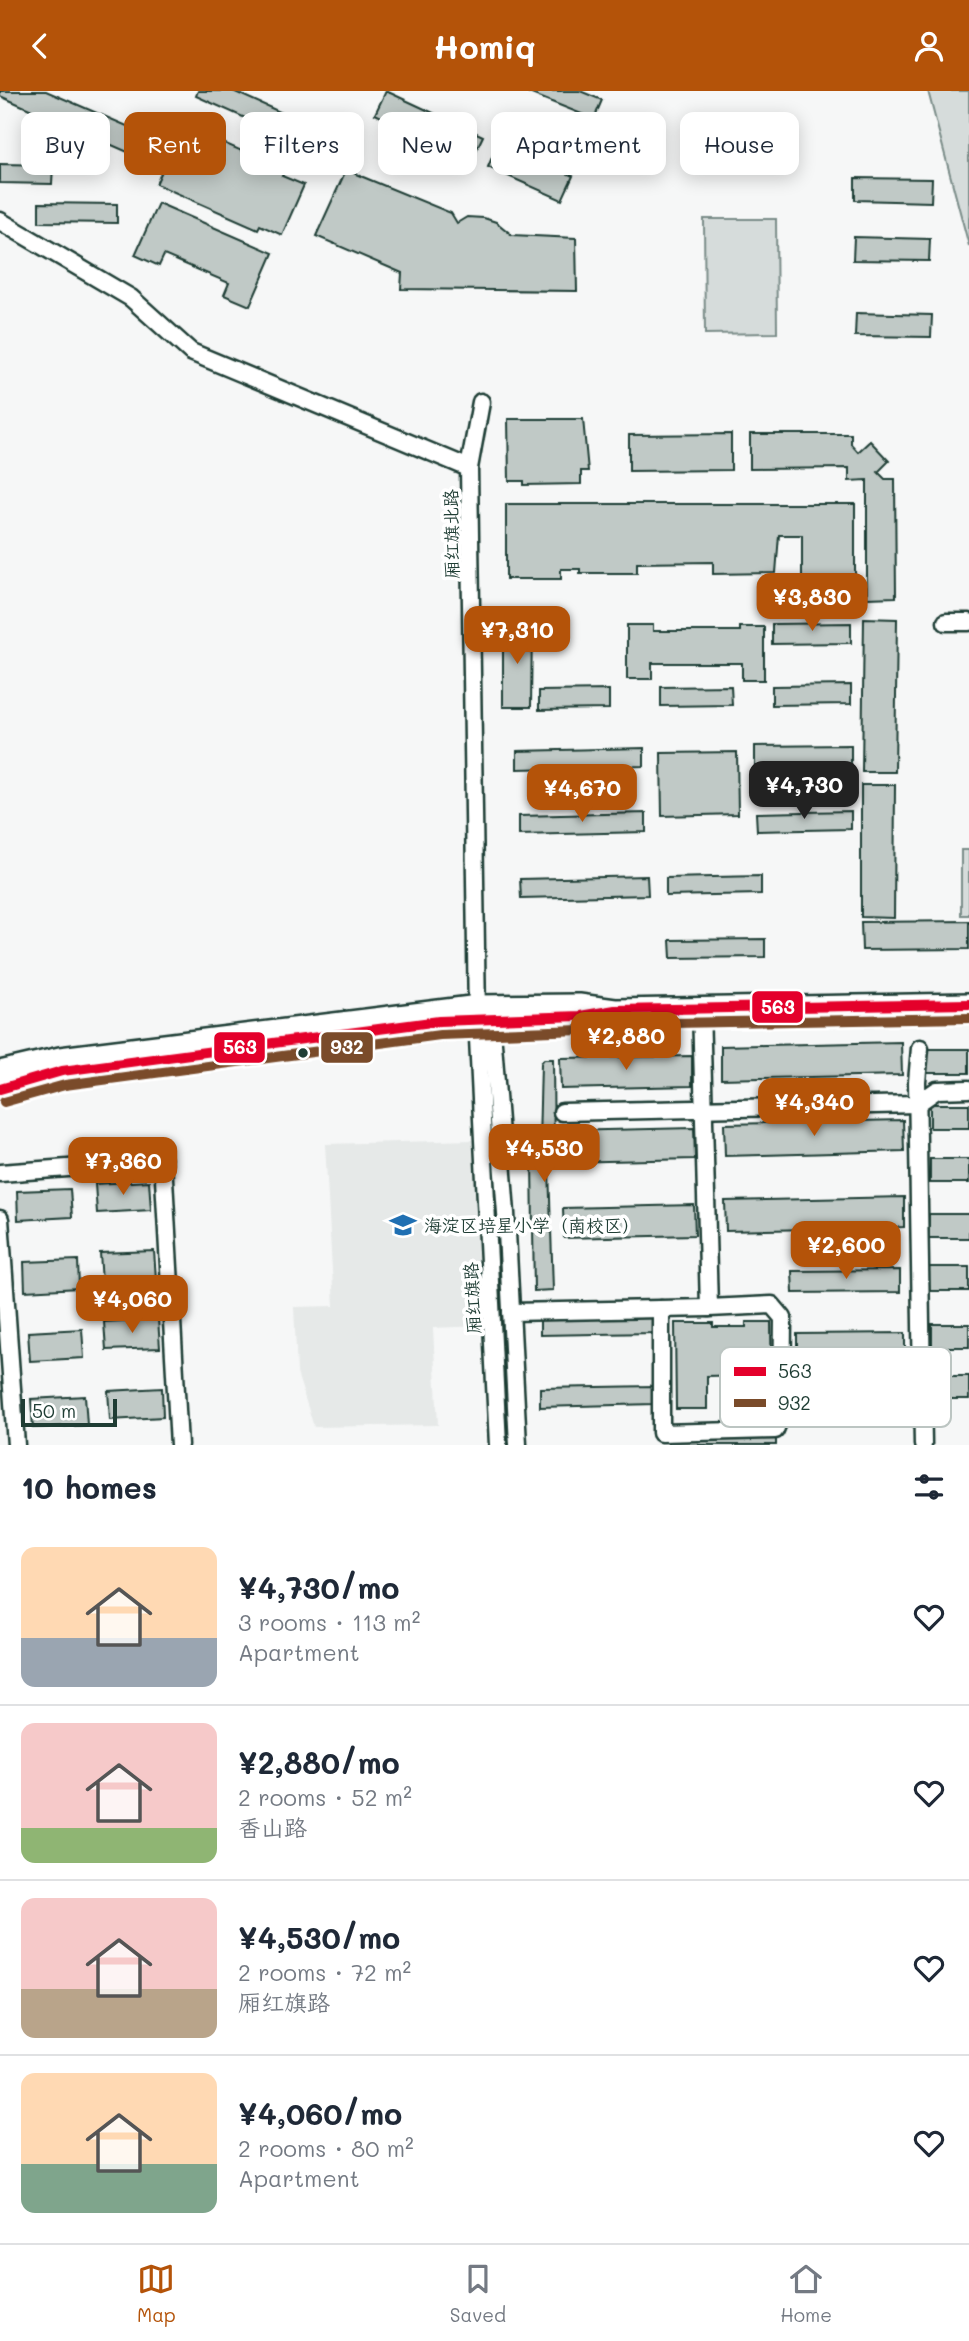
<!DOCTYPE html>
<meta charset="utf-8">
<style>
:root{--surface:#fff;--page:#f6f6f7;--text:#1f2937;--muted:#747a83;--line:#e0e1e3;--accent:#b45309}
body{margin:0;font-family:Mali,"LXGW WenKai TC",sans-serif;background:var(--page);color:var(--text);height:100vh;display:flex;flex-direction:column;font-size:26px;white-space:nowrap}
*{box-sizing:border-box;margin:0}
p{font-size:23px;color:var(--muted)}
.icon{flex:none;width:38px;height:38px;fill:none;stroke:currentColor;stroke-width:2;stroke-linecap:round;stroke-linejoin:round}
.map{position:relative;height:1354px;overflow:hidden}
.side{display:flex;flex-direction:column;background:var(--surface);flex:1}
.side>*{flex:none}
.hud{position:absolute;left:21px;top:21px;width:928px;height:63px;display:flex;gap:14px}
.scale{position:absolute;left:21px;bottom:18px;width:96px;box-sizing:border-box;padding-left:7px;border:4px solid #1f3d34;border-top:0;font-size:19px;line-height:24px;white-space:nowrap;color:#1f3d34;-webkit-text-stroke:5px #fff;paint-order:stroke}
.price{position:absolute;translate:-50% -60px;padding:0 16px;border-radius:14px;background:var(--accent);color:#fff;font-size:23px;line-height:46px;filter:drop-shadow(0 2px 4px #0008)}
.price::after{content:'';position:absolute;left:50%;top:42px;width:21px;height:16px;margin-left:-10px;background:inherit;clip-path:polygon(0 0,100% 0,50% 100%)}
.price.current{background:#222;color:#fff}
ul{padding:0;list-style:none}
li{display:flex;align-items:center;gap:21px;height:175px;padding:0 21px}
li+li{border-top:2px solid var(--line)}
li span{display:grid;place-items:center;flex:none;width:196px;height:140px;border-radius:14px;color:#555}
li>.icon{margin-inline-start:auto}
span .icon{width:84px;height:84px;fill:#fffc;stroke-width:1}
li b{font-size:30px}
h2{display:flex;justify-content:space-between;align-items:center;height:84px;padding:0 21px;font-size:30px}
.chip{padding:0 24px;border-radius:14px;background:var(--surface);box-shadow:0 4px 18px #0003;font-size:24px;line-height:63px}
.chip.current{background:var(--accent);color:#fff}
header{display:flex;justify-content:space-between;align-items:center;height:91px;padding:0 21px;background:var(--accent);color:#fff;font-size:32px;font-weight:800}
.tab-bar{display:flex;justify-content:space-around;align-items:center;height:98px;border-top:2px solid var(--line);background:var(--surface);font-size:19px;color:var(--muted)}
.tab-bar a{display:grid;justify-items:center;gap:4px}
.tab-bar .current{color:var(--accent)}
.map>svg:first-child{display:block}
</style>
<header><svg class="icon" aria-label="back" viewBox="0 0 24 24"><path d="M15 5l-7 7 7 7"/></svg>Homiq<svg class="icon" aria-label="person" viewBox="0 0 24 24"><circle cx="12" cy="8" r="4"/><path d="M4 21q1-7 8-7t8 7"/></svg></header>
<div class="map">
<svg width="969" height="1354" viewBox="0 0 969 1354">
<rect width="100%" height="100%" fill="#f6f7f7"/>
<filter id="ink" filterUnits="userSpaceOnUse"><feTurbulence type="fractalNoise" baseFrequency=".0143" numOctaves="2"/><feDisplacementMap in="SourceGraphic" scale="14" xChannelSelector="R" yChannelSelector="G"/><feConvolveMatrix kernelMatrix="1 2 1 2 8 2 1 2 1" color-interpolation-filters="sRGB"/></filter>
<g filter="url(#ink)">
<path fill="#e6e9e8" d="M473,1049L482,1235L433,1237L438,1334L314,1336L297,1282L294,1216L334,1215L325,1053Z"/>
<g fill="#d6dcdb" stroke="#7a8c88" stroke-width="2">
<path d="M928,0H969V155Z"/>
<path d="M704,128H776L777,242L705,243Z"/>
<rect x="961" y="759" width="8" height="65"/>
</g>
<g fill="#c0c9c6" stroke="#1f3d34" stroke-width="2">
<path d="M0,0H46L148,44L139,66L0,5Z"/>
<path d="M198,0H233L307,33L299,51L196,5Z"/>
<path d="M386,0L483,45L472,68L375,23Z"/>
<path d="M524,0H580L602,9L594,28Z"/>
<path d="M183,34L285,79L282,85L304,94L282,144L260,134L258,138L156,93Z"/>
<path d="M498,52L573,85L562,109L488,76Z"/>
<path d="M0,73L53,74L52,93L0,92Z"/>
<path d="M346,79L451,122L457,132L467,126L484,127L496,131L512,144L576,147L577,200L401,198L402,182L316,145Z"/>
<path d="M855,87L932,88L931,111L855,109Z"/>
<path d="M39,112L117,113V132L39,131Z"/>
<path d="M158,112L273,162L250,215L224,204L229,192L164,164L159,175L135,164Z"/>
<path d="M854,146L930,148L929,170L853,169Z"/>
<path d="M856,222L932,224L931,246L855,245Z"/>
<path d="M508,328H583L588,380H581V393L524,394V390H509Z"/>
<path d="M731,343V379L629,380V344Z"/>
<path d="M750,343H851V353L858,361L870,350L889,370L878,381L885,388H895L896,506L867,507V389L849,390V377L750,378Z"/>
<path d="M506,413H855V503H802V444H779L776,482L713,483V471L637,472V482H580V478H561V488H506Z"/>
<path d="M864,527L897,528L895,681H862Z"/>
<path d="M851,532V552L772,553V533Z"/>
<path d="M503,534H532L531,616H503Z"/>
<path d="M627,534H653V540H740V536H764V589H742V572H652V588H627Z"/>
<path d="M851,594V613L772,614V595Z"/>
<path d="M731,595L732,614L661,615V596Z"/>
<path d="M609,599V618L539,619V600Z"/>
<path d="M851,654V676H755V655Z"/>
<path d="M644,657V675L517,678V660Z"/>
<path d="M737,661L738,723L662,725L661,662Z"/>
<path d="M861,694H895L894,827L861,826Z"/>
<path d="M851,720V738L757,740L756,722Z"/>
<path d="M646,722V741L519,744V725Z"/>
<path d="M647,785L648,804L521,807L520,788Z"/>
<path d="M761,785V803L666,805V787Z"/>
<path d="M969,830V858L862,859L861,831Z"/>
<path d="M765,848V866L671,867L670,849Z"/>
<path d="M901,951L902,984L721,988V955Z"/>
<rect x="927" y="958" width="42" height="24"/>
<path d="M692,965V995L561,998L560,967Z"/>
<path d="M544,968H553L554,1076L549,1077L553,1199L534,1200L532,1071L536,1069V1053H539L541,972Z"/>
<rect x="930" y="1013" width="39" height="24"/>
<path d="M903,1029L904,1060L725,1065L724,1033Z"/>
<path d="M694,1037L695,1068L564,1071L563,1040Z"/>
<rect x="930" y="1068" width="39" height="24"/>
<path d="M149,1090L151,1119L97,1122L95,1093Z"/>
<path d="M70,1098L72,1126L18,1129L17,1100Z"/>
<path d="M904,1106V1136L726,1140L725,1110Z"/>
<path d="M694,1114L695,1144L564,1147L563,1117Z"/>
<rect x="929" y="1123" width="40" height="24"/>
<path d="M154,1160L156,1188L102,1191L100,1162Z"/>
<path d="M78,1169L79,1197L25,1200L24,1171Z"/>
<rect x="928" y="1176" width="41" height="24"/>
<path d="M900,1179V1201L793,1202L792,1180Z"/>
<path d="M654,1223V1242L540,1244V1225Z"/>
<path d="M158,1228L160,1257L106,1259L104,1231Z"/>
<path d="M746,1231H771L772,1318H740V1289H746V1284L707,1285V1318H676L675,1232H713V1236H746Z"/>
<rect x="932" y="1233" width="37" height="23"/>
<path d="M82,1238L84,1267L30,1270L28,1241Z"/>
<path d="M905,1242V1264L797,1265V1243Z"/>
<rect x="935" y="1285" width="34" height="23"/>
<path d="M654,1295V1313L540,1316V1297Z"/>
<path d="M162,1297L163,1326L110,1329L108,1300Z"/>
<path d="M85,1305L87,1334L33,1337L31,1308Z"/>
<path d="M776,1346V1354H668L667,1349Z"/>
</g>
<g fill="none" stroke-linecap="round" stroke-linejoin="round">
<g stroke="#1f3d34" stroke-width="21">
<g id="street">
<path d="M0,130L131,207L191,261L469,377L477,927L498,1354"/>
<path d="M469,377L481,311"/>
<path d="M946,531H969"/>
<path d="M479,915L491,926L506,1122L518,1354"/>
<path d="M920,957L917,991L923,1354"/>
<path d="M562,1021L917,1013L937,999L969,998"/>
<path d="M0,1082L163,1070L179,1354"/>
<path d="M0,1128L16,1354"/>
<path d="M661,1218V1342L775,1339L782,1322L783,1227L772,1214L709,1217L701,917"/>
<path d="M511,1221L709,1217"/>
</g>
</g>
<g stroke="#1f3d34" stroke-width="26">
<g id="secondary">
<path d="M0,981L60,967L479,915L579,914L615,919L969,913"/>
<path d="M0,998L65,979"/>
</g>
</g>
<use href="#street" stroke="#fff" stroke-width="16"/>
<use href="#secondary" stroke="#fff" stroke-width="21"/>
<g stroke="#fff" stroke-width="16">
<path id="bus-1" d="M0,998L62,980L439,930L580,925L615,919L969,913"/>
</g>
<g stroke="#fff" stroke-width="16">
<path id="bus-2" d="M4,1011L65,994L440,944L581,939L616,933L969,927"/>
</g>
<use href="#bus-1" stroke="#e4002b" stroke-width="10"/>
<use href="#bus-2" stroke="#7a4b2a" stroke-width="10"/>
</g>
</g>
<defs>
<g id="school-bare" transform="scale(2.1)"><path d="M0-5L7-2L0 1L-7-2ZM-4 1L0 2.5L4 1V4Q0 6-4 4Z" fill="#1f6fb2" stroke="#fff" stroke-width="2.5" paint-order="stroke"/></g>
</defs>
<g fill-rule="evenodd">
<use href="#school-bare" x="403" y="1134"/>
</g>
<circle fill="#1f3d34" stroke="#fff" stroke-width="2.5" cx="303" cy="962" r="6"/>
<g text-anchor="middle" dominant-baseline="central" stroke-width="7" stroke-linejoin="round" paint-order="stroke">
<g font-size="18" fill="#1f3d34" stroke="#fff">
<text transform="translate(451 443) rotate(-91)">厢红旗北路</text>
<text transform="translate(472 1207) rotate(-93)">厢红旗路</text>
</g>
<g font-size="18" fill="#1f3d34" stroke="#fff" text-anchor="start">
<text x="424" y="1134">海淀区培星小学（南校区）</text>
</g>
</g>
<rect x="720" y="1256" width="231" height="80" rx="10" fill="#fff" stroke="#bcc5c2" stroke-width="2"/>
<rect x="734" y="1276" width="32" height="9" fill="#e4002b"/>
<rect x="734" y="1308" width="32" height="8" fill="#7a4b2a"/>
<g font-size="19" fill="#1f3d34">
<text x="778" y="1287">563</text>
<text x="778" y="1319">932</text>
</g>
<g stroke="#fff" stroke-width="2.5">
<rect x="751" y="899" width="53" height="34" rx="7" fill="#e4002b"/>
<rect x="320" y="940" width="54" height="33" rx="7" fill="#7a4b2a"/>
<rect x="213" y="940" width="53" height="33" rx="7" fill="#e4002b"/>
</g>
<g font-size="19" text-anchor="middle" font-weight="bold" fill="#fff">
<text x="778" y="923">563</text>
<text x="347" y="963">932</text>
<text x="240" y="963">563</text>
</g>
</svg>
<div class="scale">50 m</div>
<b class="price" style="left:812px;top:542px">¥3,830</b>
<b class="price" style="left:517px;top:575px">¥7,310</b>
<b class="price current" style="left:804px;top:730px">¥4,730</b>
<b class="price" style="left:582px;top:733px">¥4,670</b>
<b class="price" style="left:626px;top:981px">¥2,880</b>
<b class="price" style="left:814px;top:1047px">¥4,340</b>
<b class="price" style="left:544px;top:1093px">¥4,530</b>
<b class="price" style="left:123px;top:1106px">¥7,360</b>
<b class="price" style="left:846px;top:1190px">¥2,600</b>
<b class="price" style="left:132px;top:1244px">¥4,060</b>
<div class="hud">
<a class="chip">Buy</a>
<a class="chip current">Rent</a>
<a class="chip">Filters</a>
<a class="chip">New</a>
<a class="chip">Apartment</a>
<a class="chip">House</a>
</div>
</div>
<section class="side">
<h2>10 homes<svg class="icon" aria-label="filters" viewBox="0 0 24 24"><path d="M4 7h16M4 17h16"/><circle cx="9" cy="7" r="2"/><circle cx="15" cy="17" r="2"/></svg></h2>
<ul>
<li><span style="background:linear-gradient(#ffd9b3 65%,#9aa5b1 0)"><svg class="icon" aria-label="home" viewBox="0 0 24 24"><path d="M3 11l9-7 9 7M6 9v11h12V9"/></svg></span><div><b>¥4,730/mo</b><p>3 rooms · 113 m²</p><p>Apartment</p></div><svg class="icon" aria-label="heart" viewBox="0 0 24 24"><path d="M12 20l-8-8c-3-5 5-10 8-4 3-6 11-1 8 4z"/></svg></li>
<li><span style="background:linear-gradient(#f6c9c9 75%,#8fb573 0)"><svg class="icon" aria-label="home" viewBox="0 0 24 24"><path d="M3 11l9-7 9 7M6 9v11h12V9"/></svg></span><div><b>¥2,880/mo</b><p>2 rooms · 52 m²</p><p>香山路</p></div><svg class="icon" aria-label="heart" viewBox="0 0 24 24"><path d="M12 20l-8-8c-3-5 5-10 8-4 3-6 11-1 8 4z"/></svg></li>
<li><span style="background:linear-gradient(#f6c9c9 65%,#b9a48a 0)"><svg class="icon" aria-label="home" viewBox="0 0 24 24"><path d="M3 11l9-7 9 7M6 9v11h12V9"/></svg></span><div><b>¥4,530/mo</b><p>2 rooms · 72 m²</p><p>厢红旗路</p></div><svg class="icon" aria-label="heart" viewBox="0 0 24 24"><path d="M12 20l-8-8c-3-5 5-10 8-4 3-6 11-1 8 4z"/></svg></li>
<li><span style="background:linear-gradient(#ffd9b3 65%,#7fa58c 0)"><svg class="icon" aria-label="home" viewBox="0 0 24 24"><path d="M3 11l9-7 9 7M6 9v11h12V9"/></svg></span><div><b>¥4,060/mo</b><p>2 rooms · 80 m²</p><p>Apartment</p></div><svg class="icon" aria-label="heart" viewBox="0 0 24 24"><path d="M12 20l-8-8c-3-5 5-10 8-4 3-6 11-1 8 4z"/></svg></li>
</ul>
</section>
<nav class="tab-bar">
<a class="current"><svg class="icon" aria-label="map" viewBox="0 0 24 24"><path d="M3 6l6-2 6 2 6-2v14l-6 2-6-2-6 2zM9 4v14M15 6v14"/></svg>Map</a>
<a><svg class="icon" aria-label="saved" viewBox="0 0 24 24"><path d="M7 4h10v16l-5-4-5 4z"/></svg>Saved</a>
<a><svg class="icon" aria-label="home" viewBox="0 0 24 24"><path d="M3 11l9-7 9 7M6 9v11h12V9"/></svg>Home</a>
</nav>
